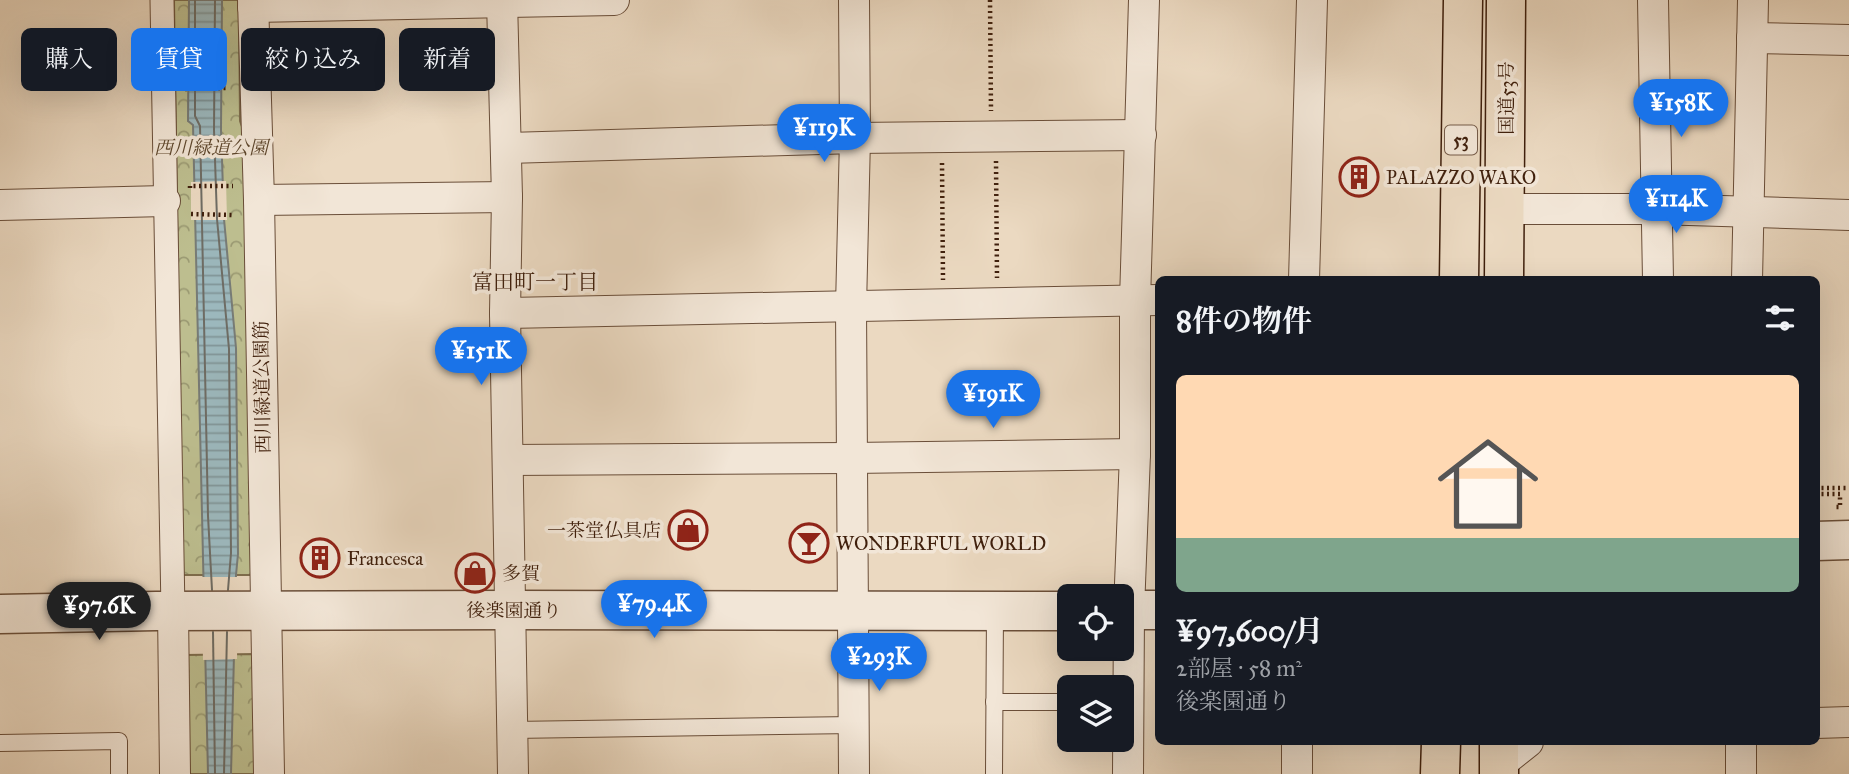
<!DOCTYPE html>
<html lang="ja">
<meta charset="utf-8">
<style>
:root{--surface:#171b24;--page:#242831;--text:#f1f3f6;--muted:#9ea1a6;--line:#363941;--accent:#1a73e8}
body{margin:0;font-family:"IM FELL Great Primer","Noto Serif JP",serif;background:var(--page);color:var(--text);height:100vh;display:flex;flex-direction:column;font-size:26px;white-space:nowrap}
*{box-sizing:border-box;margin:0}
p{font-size:23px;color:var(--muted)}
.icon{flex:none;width:38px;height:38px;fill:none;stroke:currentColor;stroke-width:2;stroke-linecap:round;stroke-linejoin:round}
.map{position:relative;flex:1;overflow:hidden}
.panel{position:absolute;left:1155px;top:276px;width:665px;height:469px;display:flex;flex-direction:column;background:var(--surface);border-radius:10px;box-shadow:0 7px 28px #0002}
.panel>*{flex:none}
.guide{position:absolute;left:21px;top:28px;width:665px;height:63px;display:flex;gap:14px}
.buttons{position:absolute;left:1057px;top:584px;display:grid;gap:14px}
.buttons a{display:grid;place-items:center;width:77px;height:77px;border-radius:10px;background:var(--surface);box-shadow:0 7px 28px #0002;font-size:35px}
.price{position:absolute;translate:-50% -60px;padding:0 16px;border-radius:24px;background:var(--accent);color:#fff;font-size:23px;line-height:46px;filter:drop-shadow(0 2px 4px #0008)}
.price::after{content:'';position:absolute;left:50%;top:42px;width:21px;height:16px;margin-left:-10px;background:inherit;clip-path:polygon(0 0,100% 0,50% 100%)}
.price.active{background:#222;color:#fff}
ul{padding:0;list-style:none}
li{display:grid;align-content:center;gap:14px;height:371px;padding:0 21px}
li+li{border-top:2px solid var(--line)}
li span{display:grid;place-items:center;height:217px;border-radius:10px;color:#555}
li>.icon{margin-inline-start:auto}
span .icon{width:126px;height:126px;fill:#fffc;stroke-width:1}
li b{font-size:30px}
h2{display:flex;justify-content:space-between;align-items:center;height:84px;padding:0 21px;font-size:30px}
.tag{padding:0 24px;border-radius:10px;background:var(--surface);box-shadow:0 7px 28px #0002;font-size:24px;line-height:63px}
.tag.active{background:var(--accent);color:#fff}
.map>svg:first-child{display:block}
</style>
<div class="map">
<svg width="1849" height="774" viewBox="0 0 1849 774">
<defs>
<pattern id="park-crowns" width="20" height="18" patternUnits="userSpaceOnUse" patternTransform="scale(1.75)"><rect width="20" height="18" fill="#bdbe8f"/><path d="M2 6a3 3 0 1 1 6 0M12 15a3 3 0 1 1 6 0" fill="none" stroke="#9b9a73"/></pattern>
<pattern id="water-rules" width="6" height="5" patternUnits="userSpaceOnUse" patternTransform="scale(1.75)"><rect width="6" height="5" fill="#9cb8bd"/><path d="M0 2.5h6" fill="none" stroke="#819598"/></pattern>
</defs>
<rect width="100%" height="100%" fill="#ebd9c1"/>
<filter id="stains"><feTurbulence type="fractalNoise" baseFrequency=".00286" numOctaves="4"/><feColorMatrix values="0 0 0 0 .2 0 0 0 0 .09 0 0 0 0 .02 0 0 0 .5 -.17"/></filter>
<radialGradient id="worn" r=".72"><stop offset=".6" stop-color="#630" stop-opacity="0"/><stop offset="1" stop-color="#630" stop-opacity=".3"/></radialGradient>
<g fill="url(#park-crowns)" stroke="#7e6e4e" stroke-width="2">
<path d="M174,0H239L240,121L247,141L252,575H182Z"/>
<path d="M254,654L255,774H186V655Z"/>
</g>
<path fill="url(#water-rules)" stroke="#777b76" stroke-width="2" d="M189,0H222L221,130L224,219L236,348L238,554L236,575L231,774H208L193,125L188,121Z"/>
<g fill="#ebd9c1">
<path d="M226,181L227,220H191V182Z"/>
<path d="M201,577H238L237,659L203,660Z"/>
</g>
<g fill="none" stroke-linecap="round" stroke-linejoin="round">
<g stroke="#6e6c64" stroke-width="2">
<path d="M195,0V116L200,126L208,516L212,590"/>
<path d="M215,0L214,130L217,219L229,349L231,553L228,590"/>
<path d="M213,632L215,774"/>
<path d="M224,774L227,632"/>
</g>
<g stroke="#6a4e39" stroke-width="18">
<g id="service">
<path d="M994,702H1069"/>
<path d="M512,730L854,725"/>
<path d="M0,743L119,741V774"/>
<path d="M994,774L995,611"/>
</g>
</g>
<g stroke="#6a4e39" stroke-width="25">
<path id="pedestrian" d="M162,0L173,611"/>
</g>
<g stroke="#6a4e39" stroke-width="32">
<g id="minor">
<path d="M253,0L259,200L269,774"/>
<path d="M502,0L507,197L505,313L513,774"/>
<path d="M1653,0L1658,280"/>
<path d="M253,7L614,0"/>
<path d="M1752,38L1849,40"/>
<path d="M506,148L855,138L1141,135"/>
<path d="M259,200L507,197"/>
<path d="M0,205L165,201"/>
<path d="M1505,209H1656L1849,215"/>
<path d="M1304,280L1312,0"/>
<path d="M1747,280L1753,0"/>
<path d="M505,313L1158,300"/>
<path d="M508,460L852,458L1135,454"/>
<path d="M173,611L175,774"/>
<path d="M1816,723L1849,722"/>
<path d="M1499,765L1528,742"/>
<path d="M854,774L851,307L855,138L854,0"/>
<path d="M1128,774L1129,610L1135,454V301L1144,0"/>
<path d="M1297,774V742"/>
<path d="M1741,774V742"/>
</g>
</g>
<g stroke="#6a4e39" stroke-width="41">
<g id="tertiary">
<path d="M1816,541L1849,540"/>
<path d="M1122,610H1158"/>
<path d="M0,614L156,611L509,610L1069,611"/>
</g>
</g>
<g stroke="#3f1f0c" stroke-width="41">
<g id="trunk">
<path d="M1459,280L1463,0"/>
<path d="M1504,280L1506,0"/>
<path d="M1440,774L1441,742"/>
<path d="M1499,774V742"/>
</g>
</g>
<g stroke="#3f1f0c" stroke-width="4.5" stroke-dasharray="2 3.5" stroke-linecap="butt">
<path d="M990,0L991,111"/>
<path d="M185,89L229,88"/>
<path d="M996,161L997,278"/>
<path d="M942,163L943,280"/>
<path d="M190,188V186H233"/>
<path d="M191,214L233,215"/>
<path d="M1816,488H1849"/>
<path d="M1816,494H1840V507H1835"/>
</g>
<use href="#service" stroke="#f2e6d7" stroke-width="16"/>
<use href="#pedestrian" stroke="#f2e6d7" stroke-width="23"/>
<use href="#minor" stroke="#f2e6d7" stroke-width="30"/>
<use href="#tertiary" stroke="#f2e6d7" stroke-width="38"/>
<use href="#trunk" stroke="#ebd9c1" stroke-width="38"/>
</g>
<defs>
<g id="building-ring" transform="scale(2.0125)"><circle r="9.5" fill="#f2e6d7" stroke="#8f2418" stroke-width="1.5"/><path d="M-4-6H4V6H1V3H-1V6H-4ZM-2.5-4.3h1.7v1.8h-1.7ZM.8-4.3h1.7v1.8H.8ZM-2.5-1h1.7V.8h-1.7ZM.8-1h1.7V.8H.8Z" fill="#8f2418"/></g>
<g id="shop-ring" transform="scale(2.0125)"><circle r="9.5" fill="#f2e6d7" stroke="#8f2418" stroke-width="1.5"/><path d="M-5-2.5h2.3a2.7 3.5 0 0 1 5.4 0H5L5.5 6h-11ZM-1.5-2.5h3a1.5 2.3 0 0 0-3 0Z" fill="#8f2418"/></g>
<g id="bar-ring" transform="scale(2.0125)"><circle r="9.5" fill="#f2e6d7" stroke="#8f2418" stroke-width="1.5"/><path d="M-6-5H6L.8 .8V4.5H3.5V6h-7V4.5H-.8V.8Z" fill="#8f2418"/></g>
</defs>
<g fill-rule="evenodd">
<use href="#building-ring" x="1359" y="177"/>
<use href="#shop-ring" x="688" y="530"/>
<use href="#bar-ring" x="809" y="543"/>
<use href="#building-ring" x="320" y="558"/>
<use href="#shop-ring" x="475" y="573"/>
</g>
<g text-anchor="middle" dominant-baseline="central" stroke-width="7" stroke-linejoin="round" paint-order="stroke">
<rect fill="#f2e6d7" stroke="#755b49" stroke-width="2" x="1445" y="125.5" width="32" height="29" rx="5"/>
<g font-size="18" font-weight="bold" fill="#3f1f0c">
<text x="1461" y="140">53</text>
</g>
<g font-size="19" fill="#3f1f0c" stroke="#f2e6d7">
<text transform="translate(1506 98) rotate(-90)">国道53号</text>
<text transform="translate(262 387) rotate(-91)">西川緑道公園筋</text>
<text x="514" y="610">後楽園通り</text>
</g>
<g font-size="19" font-style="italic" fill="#5e472d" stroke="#f2e6d7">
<text x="211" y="147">西川緑道公園</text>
</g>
<g font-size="19" fill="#3f1f0c" stroke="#f2e6d7" text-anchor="start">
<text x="1386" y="177">PALAZZO WAKO</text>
<text x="661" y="530" text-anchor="end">一茶堂仏具店</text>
<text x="836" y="543">WONDERFUL WORLD</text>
<text x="347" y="558">Francesca</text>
<text x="502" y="573">多賀</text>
</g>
<g font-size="21" fill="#3f1f0c" stroke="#f2e6d7">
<text x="535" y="282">富田町一丁目</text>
</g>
</g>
<rect width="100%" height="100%" filter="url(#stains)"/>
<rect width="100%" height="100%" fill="url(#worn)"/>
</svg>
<div class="buttons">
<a><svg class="icon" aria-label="locate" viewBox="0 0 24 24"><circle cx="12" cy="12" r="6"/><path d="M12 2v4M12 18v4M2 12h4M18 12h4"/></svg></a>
<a><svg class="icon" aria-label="layers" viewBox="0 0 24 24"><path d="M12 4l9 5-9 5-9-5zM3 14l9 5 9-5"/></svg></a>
</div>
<b class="price" style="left:1681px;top:139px">¥158K</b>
<b class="price" style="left:824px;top:164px">¥119K</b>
<b class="price" style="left:1676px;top:235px">¥114K</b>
<b class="price" style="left:481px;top:387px">¥151K</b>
<b class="price" style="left:993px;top:430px">¥191K</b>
<b class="price" style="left:654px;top:640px">¥79.4K</b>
<b class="price active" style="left:99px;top:642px">¥97.6K</b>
<b class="price" style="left:879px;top:693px">¥293K</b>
<div class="guide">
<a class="tag">購入</a>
<a class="tag active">賃貸</a>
<a class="tag">絞り込み</a>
<a class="tag">新着</a>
</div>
<section class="panel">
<h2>8件の物件<svg class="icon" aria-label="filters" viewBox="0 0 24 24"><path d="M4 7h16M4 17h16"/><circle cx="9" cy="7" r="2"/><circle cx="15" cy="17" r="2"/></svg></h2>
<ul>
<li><span style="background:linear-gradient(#ffd9b3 75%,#7fa58c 0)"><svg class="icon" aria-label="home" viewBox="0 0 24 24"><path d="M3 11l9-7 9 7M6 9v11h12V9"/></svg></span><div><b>¥97,600/月</b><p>2部屋 · 58 m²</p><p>後楽園通り</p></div></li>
</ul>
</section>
</div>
